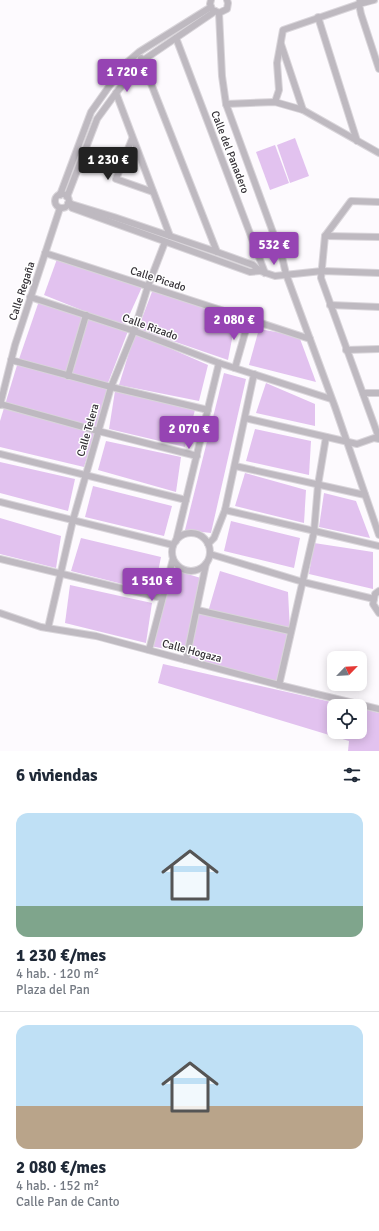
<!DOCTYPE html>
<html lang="es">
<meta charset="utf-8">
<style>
:root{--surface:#fff;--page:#f6f6f7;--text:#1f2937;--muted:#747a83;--line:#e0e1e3;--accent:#9644b3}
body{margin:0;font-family:Signika,sans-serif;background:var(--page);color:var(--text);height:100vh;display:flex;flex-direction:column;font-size:15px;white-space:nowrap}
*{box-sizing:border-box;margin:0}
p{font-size:13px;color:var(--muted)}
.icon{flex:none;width:22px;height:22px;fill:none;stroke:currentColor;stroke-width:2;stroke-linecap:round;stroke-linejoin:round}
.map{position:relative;height:751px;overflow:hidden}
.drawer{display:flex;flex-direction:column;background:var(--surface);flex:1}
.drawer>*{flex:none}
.needle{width:26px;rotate:65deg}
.buttons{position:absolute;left:327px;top:651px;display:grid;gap:8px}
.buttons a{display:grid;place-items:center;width:40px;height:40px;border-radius:8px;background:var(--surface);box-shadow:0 2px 10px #0003;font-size:20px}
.price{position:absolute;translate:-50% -34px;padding:0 9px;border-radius:4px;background:var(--accent);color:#fff;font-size:13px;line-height:26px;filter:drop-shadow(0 1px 2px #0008)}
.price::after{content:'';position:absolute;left:50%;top:24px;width:12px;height:9px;margin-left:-6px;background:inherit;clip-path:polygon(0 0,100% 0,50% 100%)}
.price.active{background:#222;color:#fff}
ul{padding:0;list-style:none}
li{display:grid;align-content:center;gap:8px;height:212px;padding:0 16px}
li+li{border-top:1px solid var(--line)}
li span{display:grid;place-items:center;height:124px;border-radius:12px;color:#555}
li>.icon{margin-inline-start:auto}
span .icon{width:72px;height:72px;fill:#fffc;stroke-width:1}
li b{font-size:17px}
h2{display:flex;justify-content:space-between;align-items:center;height:48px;padding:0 16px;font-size:17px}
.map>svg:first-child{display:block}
</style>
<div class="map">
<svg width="379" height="751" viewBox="0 0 379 751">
<rect width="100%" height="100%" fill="#fdfafe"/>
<g fill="#e2c2ef">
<path d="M295,138L309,176L290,183L277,145Z"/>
<path d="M275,145L289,183L270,190L256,152Z"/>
<path d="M57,259L142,287L124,327L44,295Z"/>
<path d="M153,289L236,318L228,360L138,329Z"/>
<path d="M39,301L128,331L108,383L19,359Z"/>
<path d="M259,329L299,336L316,382L249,365Z"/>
<path d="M135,333L208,365L199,401L119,385Z"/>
<path d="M18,362L109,386L84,467L0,447V421Z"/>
<path d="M224,373L246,379L211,533L185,530Z"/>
<path d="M266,383L315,404V426L256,413Z"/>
<path d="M115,391L195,410L185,447L109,429Z"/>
<path d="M255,429L311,441L309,475L246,461Z"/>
<path d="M106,441L181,457L176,492L98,470Z"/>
<path d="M0,462L75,479L68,511L0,493Z"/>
<path d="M245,473L306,490L304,523L235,506Z"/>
<path d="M93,486L172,506L164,536L85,517Z"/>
<path d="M324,493L356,501L370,538L319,527Z"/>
<path d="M0,518L61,536L56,568L0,554Z"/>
<path d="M231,521L300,538L294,568L224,551Z"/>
<path d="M81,538L161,557L154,592L71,571Z"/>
<path d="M314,543L373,552V589L309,574Z"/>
<path d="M171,569L204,579L197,610L208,612L220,571L288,592L290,631L279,685L186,660L187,653L150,646Z"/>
<path d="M70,585L152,603L146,643L65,623Z"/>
<path d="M163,664L349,706H334V732H360V708L379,713V751H348L349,741L158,683Z"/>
</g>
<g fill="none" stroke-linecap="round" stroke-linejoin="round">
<g stroke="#d9d5da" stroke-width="8">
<g id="minor">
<path d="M211,0L210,4L212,9L219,13L227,9L228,3L227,0"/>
<path d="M374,0L359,4L361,14L379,69"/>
<path d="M219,13L222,76L226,104L282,257L286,274L335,407L379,535"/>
<path d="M318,17L357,141"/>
<path d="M176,38L265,273"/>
<path d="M281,44L303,110"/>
<path d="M141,58L217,252"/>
<path d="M116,93L170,236"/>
<path d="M275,102L279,90L277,63L283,30L359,4L360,0"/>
<path d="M226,104L275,102L303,110L379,153"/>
<path d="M132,139L116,179L153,192"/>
<circle cx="62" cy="201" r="7"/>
<path d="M60,195L91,112L125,64L139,52L211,7"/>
<path d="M67,197L97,119L116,93L142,61L214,12"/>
<path d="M379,202L351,201L325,236L321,278L379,438"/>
<path d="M68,203L114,217L217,252L253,265L260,271L275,276L322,271L379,273"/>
<path d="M71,204L72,208L250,272L260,271"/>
<path d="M325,236L379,237"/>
<path d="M45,253L310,339"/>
<path d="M30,297L134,331L219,363L331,399"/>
<path d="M330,305L379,307"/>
<path d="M346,350L379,349"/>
<path d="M11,360L111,387L208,410"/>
<path d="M235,368L249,319"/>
<path d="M68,376L86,315"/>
<path d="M363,393H379"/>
<path d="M0,404L98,431L197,456"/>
<path d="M0,405L15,345L60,208"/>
<path d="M245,418L357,444L374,438L379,439"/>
<path d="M0,454L186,500"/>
<path d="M235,466L365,495"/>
<path d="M0,502L173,545"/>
<path d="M225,510L379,546"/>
<circle cx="191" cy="552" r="19"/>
<path d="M176,541L219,363"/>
<path d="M208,544L214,538L225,510L254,374"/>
<path d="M210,554L303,582L374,599"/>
<path d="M0,559L162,598"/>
<path d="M379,591L375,594L373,604L379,613"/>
<path d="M197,610L290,631"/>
<path d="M0,613L41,627L96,636L279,685L379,709"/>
<path d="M48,628L73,520L111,387L134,331L148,286L165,242"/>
<path d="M149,650L173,559"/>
<path d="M186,660L206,564"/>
<path d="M279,685L314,532L318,485L326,437"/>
</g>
</g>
<use href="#minor" stroke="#beb9c0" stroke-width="6"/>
</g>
<g text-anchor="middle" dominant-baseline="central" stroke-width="3" stroke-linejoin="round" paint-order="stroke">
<g font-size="11" fill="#332f35" stroke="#fff">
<text transform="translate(230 152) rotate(69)">Calle del Panadero</text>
<text transform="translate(158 279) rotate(18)">Calle Picado</text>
<text transform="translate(22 291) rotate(-72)">Calle Regaña</text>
<text transform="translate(150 327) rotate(20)">Calle Rizado</text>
<text transform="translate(88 430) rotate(-74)">Calle Telera</text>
<text transform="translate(192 651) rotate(15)">Calle Hogaza</text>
</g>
</g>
</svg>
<div class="buttons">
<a><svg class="needle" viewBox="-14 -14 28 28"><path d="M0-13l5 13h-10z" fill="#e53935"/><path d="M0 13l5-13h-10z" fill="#747a83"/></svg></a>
<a><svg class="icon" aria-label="locate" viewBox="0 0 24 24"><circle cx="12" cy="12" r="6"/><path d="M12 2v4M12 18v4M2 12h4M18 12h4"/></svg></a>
</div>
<b class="price" style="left:127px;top:93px">1 720 €</b>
<b class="price active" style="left:108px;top:181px">1 230 €</b>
<b class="price" style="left:274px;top:266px">532 €</b>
<b class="price" style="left:234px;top:341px">2 080 €</b>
<b class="price" style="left:189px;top:450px">2 070 €</b>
<b class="price" style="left:152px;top:602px">1 510 €</b>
</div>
<section class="drawer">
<h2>6 viviendas<svg class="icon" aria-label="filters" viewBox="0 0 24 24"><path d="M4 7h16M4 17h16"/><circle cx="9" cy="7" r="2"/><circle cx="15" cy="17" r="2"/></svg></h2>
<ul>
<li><span style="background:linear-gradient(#bfe0f5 75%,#7fa58c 0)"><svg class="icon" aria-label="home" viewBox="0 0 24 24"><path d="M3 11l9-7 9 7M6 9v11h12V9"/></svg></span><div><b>1 230 €/mes</b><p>4 hab. · 120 m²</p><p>Plaza del Pan</p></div></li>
<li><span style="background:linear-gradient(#bfe0f5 65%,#b9a48a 0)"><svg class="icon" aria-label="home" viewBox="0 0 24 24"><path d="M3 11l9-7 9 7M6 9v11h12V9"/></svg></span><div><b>2 080 €/mes</b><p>4 hab. · 152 m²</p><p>Calle Pan de Canto</p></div></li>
</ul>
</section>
